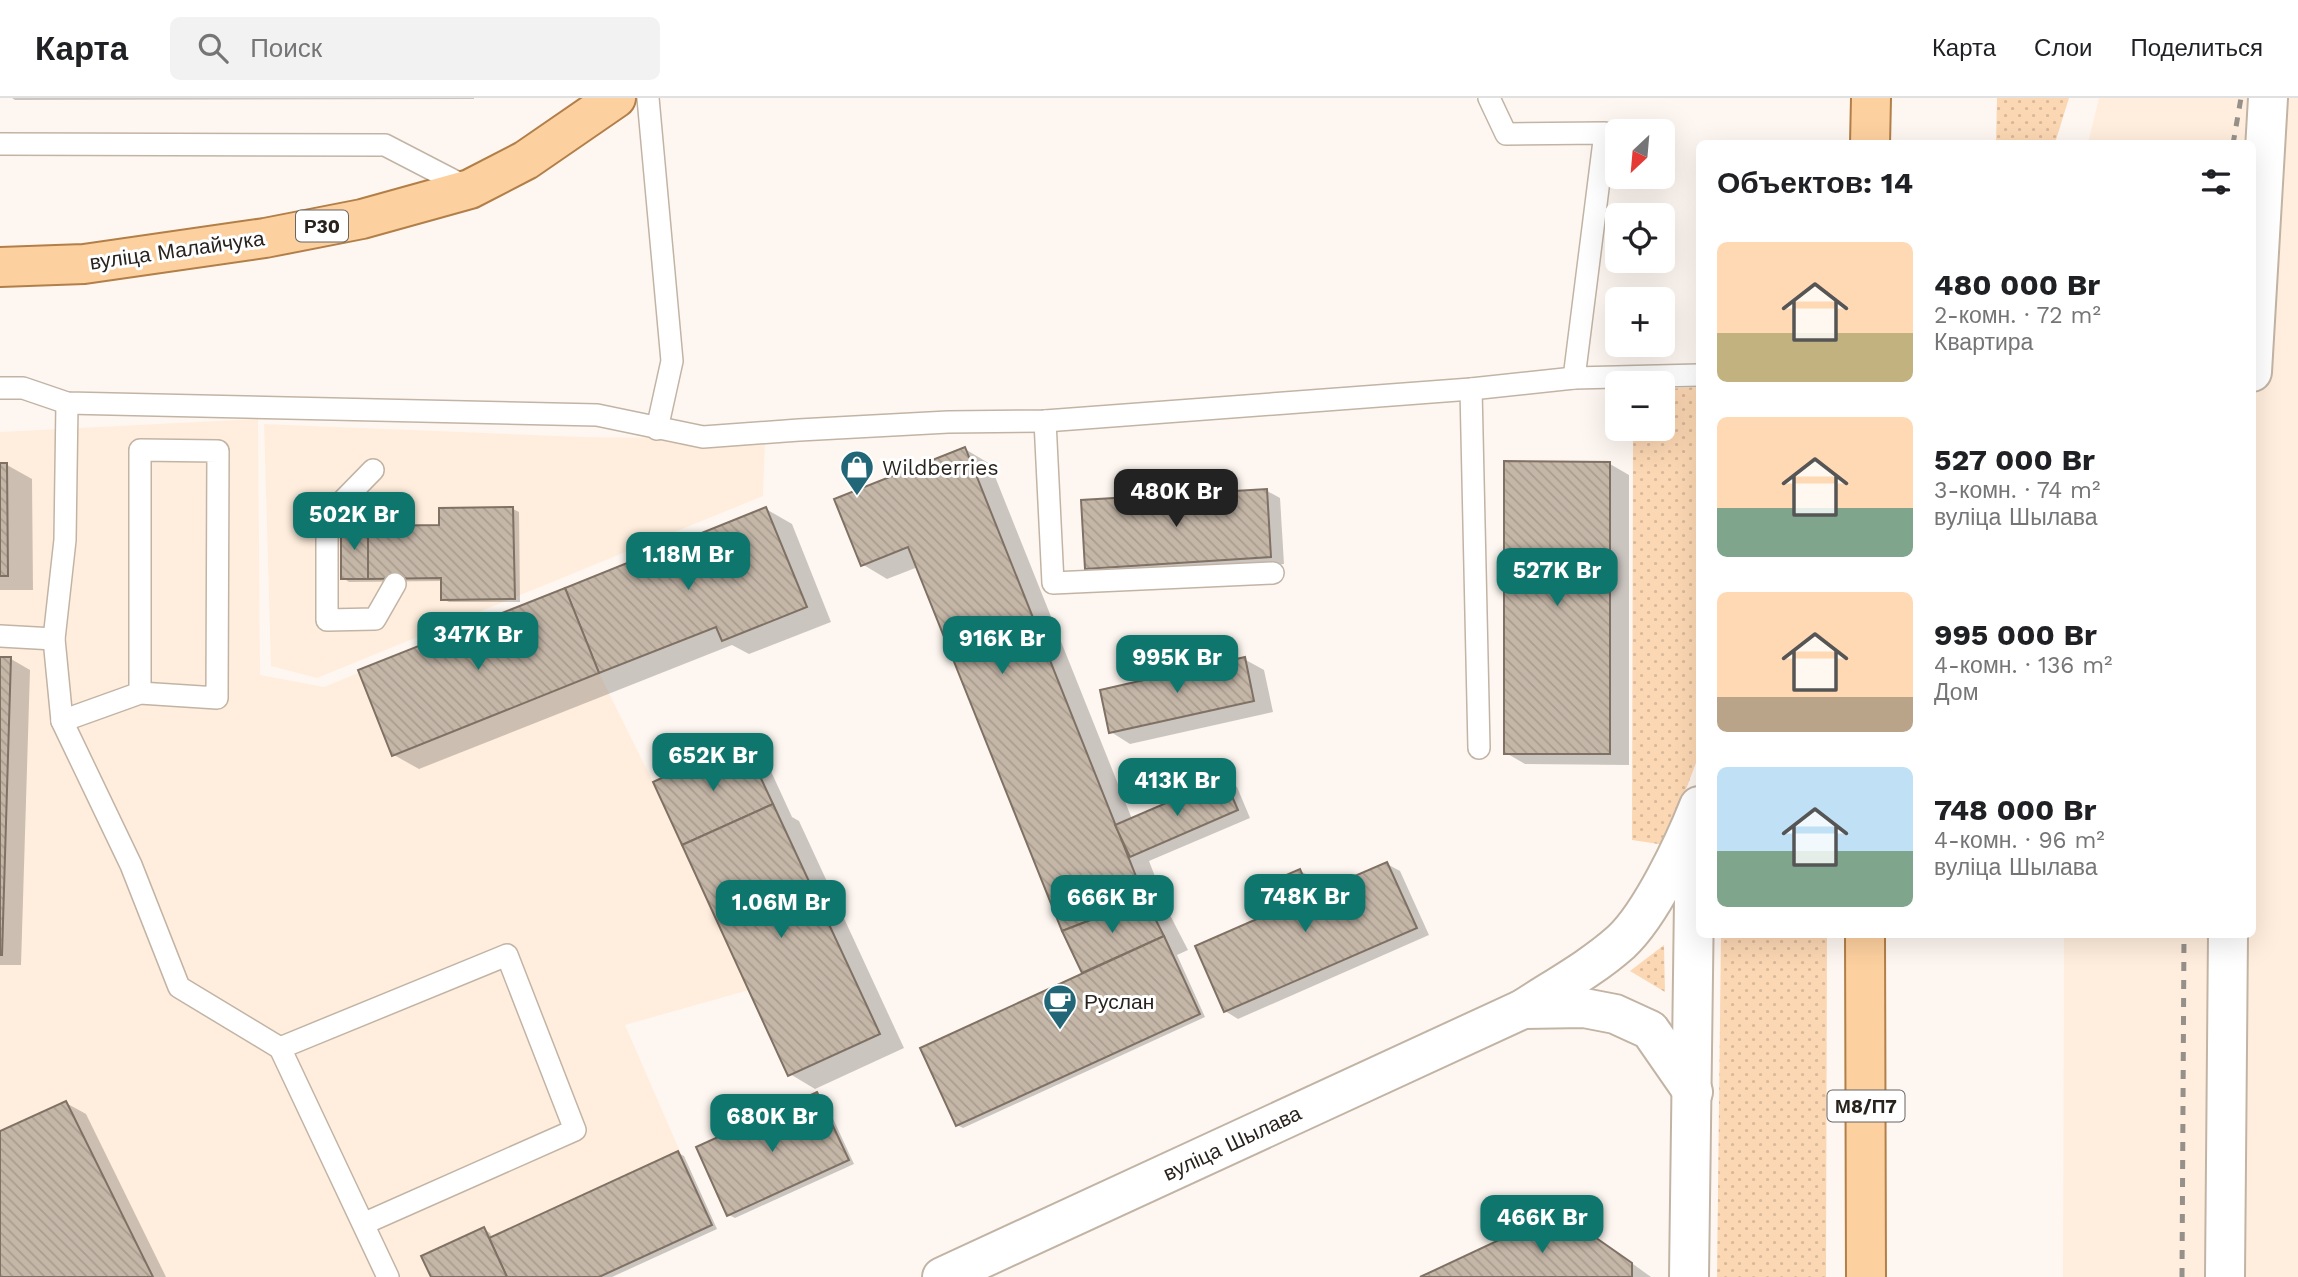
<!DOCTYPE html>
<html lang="ru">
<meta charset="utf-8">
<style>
:root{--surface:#fff;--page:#f2f2f2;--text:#202124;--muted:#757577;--line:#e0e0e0;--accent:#0f766e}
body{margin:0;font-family:"Work Sans",sans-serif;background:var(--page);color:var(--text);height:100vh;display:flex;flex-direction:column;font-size:26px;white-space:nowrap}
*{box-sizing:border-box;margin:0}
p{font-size:23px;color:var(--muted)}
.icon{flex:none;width:38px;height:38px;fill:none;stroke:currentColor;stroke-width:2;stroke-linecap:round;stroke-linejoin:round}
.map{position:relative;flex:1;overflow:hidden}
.sheet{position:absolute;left:1696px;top:42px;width:560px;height:798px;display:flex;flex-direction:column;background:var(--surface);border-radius:10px;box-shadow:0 7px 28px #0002}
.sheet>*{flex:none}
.needle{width:46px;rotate:206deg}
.controls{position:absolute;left:1605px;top:21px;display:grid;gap:14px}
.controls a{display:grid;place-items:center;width:70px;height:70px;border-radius:10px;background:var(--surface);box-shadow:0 7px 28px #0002;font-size:35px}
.price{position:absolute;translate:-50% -60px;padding:0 16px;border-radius:14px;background:var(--accent);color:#fff;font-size:23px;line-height:46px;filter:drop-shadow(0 2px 4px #0008)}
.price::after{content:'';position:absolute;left:50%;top:42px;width:21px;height:16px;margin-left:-10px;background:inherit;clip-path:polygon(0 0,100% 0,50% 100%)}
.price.active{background:#222;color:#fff}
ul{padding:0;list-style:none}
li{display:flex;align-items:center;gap:21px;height:175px;padding:0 21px}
li span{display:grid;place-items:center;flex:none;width:196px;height:140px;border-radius:10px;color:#555}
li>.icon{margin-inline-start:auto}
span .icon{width:84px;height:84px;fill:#fffc;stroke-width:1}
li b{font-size:30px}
h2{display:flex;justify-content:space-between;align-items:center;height:84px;padding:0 21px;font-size:30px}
header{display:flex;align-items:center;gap:42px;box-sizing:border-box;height:98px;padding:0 35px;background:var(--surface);border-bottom:2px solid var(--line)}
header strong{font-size:33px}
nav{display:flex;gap:38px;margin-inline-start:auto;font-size:24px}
.search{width:490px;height:63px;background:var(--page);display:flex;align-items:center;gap:18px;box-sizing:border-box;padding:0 24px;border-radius:10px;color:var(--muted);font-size:26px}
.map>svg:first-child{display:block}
</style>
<header>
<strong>Карта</strong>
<div class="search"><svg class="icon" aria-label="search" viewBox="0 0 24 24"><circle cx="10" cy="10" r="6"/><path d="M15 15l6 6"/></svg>Поиск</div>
<nav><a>Карта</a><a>Слои</a><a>Поделиться</a></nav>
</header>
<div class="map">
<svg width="2298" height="1179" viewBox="0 0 2298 1179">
<defs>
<pattern id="grass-dots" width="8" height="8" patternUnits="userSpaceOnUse" patternTransform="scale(1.75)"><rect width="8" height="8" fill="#fcd7b3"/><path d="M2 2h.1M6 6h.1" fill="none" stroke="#d8b89a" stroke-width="1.8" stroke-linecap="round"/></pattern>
<pattern id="building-back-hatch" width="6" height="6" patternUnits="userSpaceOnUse" patternTransform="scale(1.75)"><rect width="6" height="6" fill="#c5b7a8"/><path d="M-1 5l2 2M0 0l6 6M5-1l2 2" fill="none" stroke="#a99d90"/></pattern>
</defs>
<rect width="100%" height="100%" fill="#fef7f1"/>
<g fill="#fed">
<path d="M2099,0H2298V1179H2063L2064,837L2252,836V46L2088,45Z"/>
<path d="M258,321L260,577L324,589L565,490L599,575L653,684L749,892L625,927L712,1127L599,1179H0V334Z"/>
<path d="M264,326L585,339L765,341L763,398L317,580L271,568Z"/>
</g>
<g fill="url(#grass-dots)">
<path d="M1997,0H2069L2055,45H1996Z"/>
<path d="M1699,289V657L1665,747L1632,742L1633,331H1662L1663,291Z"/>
<path d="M1721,837H1827L1826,1179H1717Z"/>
<path d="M1664,847L1665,894L1630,873Z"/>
</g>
<g fill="#0003">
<path d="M12,0H474V1L15,2Z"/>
<path d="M965,351L990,366L1132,721L1224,682L1237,689L1250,720L1149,763L1170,817L1188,852L1177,857L1205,919L963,1030L957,1027L1086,875L1084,874L918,469L887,481L862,466Z"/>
<path d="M1610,366L1629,377V667L1525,666L1506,655Z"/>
<path d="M0,367H7L32,381L33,492H0Z"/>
<path d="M1267,393L1280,400L1284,466L1100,477L1087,469Z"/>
<path d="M513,411L519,414L520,504H449L443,501V483L349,484L343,480L441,429Z"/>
<path d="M766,411L792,426L831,524L749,556L732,547L419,671L394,657Z"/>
<path d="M0,560L11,561L30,572L21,867H0Z"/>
<path d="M1244,561L1264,572L1273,614L1130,646L1111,634Z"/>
<path d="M743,644L763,656L792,719L799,723L904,950L815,991L790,976Z"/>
<path d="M1387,766L1400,773L1429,837L1238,921L1225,913L1300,773L1313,780L1319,796Z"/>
<path d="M817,996L823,999L854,1066L735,1120L729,1117Z"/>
<path d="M66,1005L86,1016L166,1179H0V1035Z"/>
<path d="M678,1055L684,1058L717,1131L612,1179H433L484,1131L490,1135L492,1140Z"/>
<path d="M1559,1116L1579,1127L1651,1179H1424Z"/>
</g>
<g fill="url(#building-back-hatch)" stroke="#7f7164" stroke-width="2">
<path d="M965,349L1145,801L1062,833L908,449L861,468L834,401Z"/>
<path d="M1504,363L1610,364V656H1504Z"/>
<path d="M0,365H7L8,478H0Z"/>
<path d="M1267,391L1271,459L1085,471L1081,402Z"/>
<path d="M513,409L515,501L441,502V480L368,481V428L439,427V410Z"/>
<path d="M766,409L807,509L722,543L716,529L599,575L565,490Z"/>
<rect x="341" y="428" width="27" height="53"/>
<path d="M565,490L599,575L392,658L358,572Z"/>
<path d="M0,559H11L2,857H0Z"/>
<path d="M1245,559L1254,603L1109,635L1100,592Z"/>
<path d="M743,642L773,706L682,747L653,684Z"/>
<path d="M1224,680L1238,712L1130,759L1115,727Z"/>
<path d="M773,706L880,936L788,978L682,747Z"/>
<path d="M1387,764L1417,830L1224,914L1195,848L1275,813L1263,787L1300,771L1311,797Z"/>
<path d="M1145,801L1164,838L1082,875L1062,833Z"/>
<path d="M1164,838L1200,916L956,1028L920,950Z"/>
<path d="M817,994L849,1062L727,1118L696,1049Z"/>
<path d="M66,1003L153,1179H0V1033Z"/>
<path d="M678,1053L712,1127L599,1179H507L489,1140Z"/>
<path d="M1559,1114L1632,1165V1179H1420Z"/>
<path d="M484,1129L507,1179H431L421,1158Z"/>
</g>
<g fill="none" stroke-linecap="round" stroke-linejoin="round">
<g stroke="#c2b4a5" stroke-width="24">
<g id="service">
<path d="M648,0L672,263L657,331"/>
<path d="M1489,0L1506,36L1605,35L1574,280"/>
<path d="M0,46L385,47L468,90"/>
<path d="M0,290H23L67,305L597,317L703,339L799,332L948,324L1045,323L1471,291L1574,280L1699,277"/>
<path d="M1471,291L1479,650"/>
<path d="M67,305L65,442L54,541L62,623L131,767L179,889L280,950"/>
<path d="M1045,323L1053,485L1273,475"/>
<path d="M373,372L327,419V522L375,521L395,486"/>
<path d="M0,538L54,541"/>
<path d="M62,623L140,595L217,600L218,353L140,352V595"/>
<path d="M363,1126L575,1032L507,857L280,950L388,1179"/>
</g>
</g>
<g stroke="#c2b4a5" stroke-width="42">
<g id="minor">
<path d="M2252,274L2268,0"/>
<path d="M1523,911L1584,910L1615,916L1650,932L1693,994"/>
<path d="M942,1179L1523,911C1555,890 1592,870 1621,844C1651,816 1684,746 1699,708"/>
<path d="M1689,1179L1695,727"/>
<path d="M2225,1179L2228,836"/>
</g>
</g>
<g stroke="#b27f48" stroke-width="42">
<g id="primary">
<path d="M1870,46L1871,0"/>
<path d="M0,169L84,166L265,140L362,121L470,91L526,62L616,0"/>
<path d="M1865,836L1866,1179"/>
</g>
</g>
<use href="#service" stroke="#fff" stroke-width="21"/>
<use href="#minor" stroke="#fff" stroke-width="38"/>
<use href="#primary" stroke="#fdd09f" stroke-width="38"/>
<g stroke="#96908a" stroke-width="5" stroke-dasharray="9 9" stroke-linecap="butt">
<path d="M2233,46L2241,0"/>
<path d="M2182,1179L2184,836"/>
</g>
</g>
<defs>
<g id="shop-pin" transform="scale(1.75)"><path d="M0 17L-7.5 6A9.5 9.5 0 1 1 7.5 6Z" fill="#226777" stroke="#fff"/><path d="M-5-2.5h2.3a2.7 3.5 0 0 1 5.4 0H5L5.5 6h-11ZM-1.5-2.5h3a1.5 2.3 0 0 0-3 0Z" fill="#fff"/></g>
<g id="cafe-pin" transform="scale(1.75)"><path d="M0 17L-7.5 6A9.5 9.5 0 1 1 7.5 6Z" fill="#226777" stroke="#fff"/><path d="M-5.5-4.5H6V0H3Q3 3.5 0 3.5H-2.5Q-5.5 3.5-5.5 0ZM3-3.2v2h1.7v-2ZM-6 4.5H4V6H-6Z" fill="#fff"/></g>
</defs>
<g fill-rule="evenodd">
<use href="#shop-pin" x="857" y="369"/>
<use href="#cafe-pin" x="1060" y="903"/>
</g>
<g text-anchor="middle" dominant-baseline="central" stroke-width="6" stroke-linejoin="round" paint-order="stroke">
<g fill="#fff" stroke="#696562" stroke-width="2">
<rect x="296" y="112.5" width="52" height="31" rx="5"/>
<rect x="1827.5" y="992.5" width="77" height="31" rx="5"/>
</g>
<g font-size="19" font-weight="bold" fill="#29231e">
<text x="322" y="128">Р30</text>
<text x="1866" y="1008">М8/П7</text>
</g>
<g font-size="21" fill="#29231e" stroke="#fff">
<text transform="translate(177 152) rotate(-8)">вуліца Малайчука</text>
<text transform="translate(1232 1045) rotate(-25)">вуліца Шылава</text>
</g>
<g font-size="21" fill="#29231e" stroke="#fff" text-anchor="start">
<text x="882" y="369">Wildberries</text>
<text x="1084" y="903">Руслан</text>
</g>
</g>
</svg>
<div class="controls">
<a><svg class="needle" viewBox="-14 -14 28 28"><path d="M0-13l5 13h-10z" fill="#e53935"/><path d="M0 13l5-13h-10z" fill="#757577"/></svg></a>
<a><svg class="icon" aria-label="locate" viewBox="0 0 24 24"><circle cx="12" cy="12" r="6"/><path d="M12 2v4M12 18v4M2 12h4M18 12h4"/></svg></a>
<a>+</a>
<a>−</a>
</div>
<b class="price active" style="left:1176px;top:431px">480K Br</b>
<b class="price" style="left:354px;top:454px">502K Br</b>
<b class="price" style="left:688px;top:494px">1.18M Br</b>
<b class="price" style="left:1557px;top:510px">527K Br</b>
<b class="price" style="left:478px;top:574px">347K Br</b>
<b class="price" style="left:1002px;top:578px">916K Br</b>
<b class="price" style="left:1177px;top:597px">995K Br</b>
<b class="price" style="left:713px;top:695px">652K Br</b>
<b class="price" style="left:1177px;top:720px">413K Br</b>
<b class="price" style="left:1305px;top:836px">748K Br</b>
<b class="price" style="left:1112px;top:837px">666K Br</b>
<b class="price" style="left:781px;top:842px">1.06M Br</b>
<b class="price" style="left:772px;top:1056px">680K Br</b>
<b class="price" style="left:1542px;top:1157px">466K Br</b>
<section class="sheet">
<h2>Объектов: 14<svg class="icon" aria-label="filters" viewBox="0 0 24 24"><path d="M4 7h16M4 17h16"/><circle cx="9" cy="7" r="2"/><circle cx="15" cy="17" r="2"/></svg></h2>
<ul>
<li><span style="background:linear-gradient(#ffd9b3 65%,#c2b280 0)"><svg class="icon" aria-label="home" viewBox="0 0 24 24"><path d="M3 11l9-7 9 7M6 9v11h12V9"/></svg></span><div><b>480 000 Br</b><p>2-комн. · 72 m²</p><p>Квартира</p></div></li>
<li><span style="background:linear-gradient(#ffd9b3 65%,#7fa58c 0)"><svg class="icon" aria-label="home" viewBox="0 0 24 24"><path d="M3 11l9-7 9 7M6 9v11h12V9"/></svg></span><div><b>527 000 Br</b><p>3-комн. · 74 m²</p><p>вуліца Шылава</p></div></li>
<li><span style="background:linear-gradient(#ffd9b3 75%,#b9a48a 0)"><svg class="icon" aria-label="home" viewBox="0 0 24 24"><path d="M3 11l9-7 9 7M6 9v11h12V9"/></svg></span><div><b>995 000 Br</b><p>4-комн. · 136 m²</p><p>Дом</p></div></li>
<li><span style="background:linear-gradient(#bfe0f5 60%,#7fa58c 0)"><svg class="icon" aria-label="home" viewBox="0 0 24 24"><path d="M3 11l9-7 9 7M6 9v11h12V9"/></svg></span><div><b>748 000 Br</b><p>4-комн. · 96 m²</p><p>вуліца Шылава</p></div></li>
</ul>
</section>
</div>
